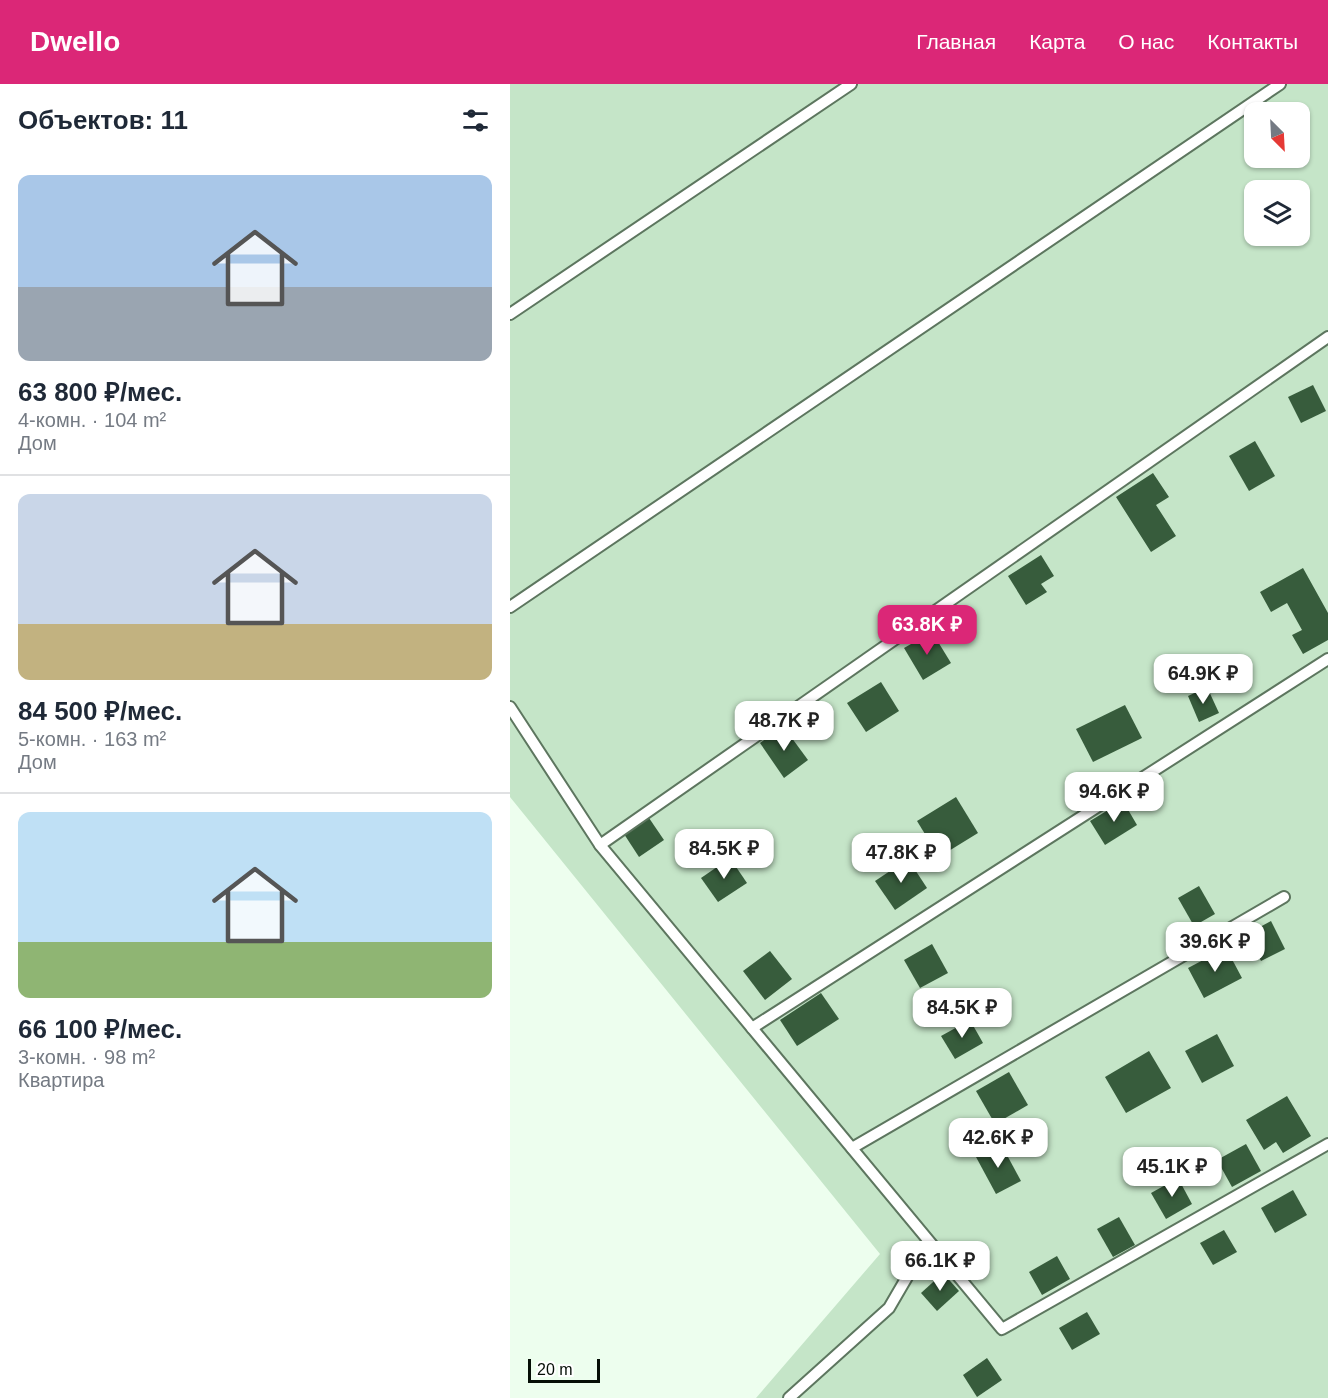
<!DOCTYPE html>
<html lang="ru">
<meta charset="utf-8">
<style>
:root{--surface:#fff;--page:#f6f6f7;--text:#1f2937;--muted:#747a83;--line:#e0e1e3;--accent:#db2777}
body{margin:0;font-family:Helvetica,sans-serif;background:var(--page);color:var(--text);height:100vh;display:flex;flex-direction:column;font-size:22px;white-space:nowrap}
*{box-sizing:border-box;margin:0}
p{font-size:20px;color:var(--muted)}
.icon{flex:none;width:33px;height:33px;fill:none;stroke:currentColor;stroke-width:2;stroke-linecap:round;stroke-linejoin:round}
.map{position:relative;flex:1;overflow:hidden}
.details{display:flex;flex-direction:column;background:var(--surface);width:510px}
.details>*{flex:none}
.needle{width:39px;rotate:156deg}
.buttons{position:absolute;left:734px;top:18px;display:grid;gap:12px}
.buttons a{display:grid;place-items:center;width:66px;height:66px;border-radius:12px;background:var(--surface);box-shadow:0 2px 4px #0004;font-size:30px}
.scale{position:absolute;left:18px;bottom:15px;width:72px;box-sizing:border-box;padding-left:6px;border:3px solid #050e06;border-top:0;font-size:16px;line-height:21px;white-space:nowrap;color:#050e06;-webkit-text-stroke:4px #fff;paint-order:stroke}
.price{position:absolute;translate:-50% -51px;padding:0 14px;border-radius:12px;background:#fff;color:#222;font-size:20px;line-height:39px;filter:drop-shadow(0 2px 3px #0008)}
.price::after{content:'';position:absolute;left:50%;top:36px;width:18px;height:14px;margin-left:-9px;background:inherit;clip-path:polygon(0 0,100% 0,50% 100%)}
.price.current{background:var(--accent);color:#fff}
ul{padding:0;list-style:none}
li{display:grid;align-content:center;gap:12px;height:318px;padding:0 18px}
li+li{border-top:2px solid var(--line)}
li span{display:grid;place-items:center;height:186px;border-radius:12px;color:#555}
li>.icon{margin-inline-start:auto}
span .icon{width:108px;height:108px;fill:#fffc;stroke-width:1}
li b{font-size:26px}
h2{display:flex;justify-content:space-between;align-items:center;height:72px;padding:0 18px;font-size:26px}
header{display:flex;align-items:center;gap:36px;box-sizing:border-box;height:84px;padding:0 30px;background:var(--accent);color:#fff}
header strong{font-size:28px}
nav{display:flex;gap:33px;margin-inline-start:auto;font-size:21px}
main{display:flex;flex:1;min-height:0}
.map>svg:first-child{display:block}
</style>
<header>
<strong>Dwello</strong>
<nav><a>Главная</a><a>Карта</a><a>О нас</a><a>Контакты</a></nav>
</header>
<main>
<section class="details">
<h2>Объектов: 11<svg class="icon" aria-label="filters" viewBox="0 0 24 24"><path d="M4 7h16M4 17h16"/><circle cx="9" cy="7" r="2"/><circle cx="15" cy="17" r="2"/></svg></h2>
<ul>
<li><span style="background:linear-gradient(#a9c7e8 60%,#9aa5b1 0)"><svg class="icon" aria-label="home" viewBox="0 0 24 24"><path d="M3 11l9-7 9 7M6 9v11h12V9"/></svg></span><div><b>63 800 ₽/мес.</b><p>4-комн. · 104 m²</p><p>Дом</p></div></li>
<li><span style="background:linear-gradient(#c9d6e8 70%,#c2b280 0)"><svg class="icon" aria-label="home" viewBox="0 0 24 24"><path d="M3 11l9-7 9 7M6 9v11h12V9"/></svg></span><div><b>84 500 ₽/мес.</b><p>5-комн. · 163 m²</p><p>Дом</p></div></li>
<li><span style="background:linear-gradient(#bfe0f5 70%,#8fb573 0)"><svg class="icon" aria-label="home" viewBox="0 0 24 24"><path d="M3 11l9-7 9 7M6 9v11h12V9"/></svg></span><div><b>66 100 ₽/мес.</b><p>3-комн. · 98 m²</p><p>Квартира</p></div></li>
</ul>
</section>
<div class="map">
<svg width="818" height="1314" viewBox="0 0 818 1314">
<rect width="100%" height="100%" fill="#edfeee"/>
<path fill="#c5e5c8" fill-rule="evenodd" d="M0,0H818V1314H246L370,1170L0,713ZM744,28H789V74H744ZM744,106H789V152H744Z"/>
<g fill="#375c3c">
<path d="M803,301L816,327L791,339L778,313Z"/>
<path d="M745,357L765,392L739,407L719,372Z"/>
<path d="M643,389L659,413L646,421L666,452L641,468L606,413Z"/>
<path d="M531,471L544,492L531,500L537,508L516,521L498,492Z"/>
<path d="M793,484L818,529V556L793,570L782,551L792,546L777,519L761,528L750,508Z"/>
<path d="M422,548L441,579L413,596L394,564Z"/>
<path d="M371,598L389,627L356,648L337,619Z"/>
<path d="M697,603L709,629L689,638L678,612Z"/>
<path d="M615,621L632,654L583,678L566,645Z"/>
<path d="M273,642L298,676L274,694L250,659Z"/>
<path d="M446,713L468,749L429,773L407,737Z"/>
<path d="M613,717L627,741L595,761L580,737Z"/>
<path d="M139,734L154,756L129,773L114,750Z"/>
<path d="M220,774L237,799L208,818L191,794Z"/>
<path d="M398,775L417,804L385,826L365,797Z"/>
<path d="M689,802L705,830L684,842L668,814Z"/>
<path d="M761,837L775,865L751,877L737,850Z"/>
<path d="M422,860L438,889L410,904L394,876Z"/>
<path d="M716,864L732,894L694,914L678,884Z"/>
<path d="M260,867L282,895L255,916L233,887Z"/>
<path d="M311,909L329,935L287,962L270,936Z"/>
<path d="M460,936L473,959L445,975L431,952Z"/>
<path d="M707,950L724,982L692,999L675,967Z"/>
<path d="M639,967L661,1004L616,1029L595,993Z"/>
<path d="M499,988L518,1021L485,1040L466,1007Z"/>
<path d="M777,1012L801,1052L773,1069L766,1058L754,1066L736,1036Z"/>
<path d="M491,1060L511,1097L486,1110L466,1073Z"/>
<path d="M736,1060L751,1087L722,1103L707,1076Z"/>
<path d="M668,1094L682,1120L656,1135L641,1109Z"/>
<path d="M783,1106L797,1131L765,1149L751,1124Z"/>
<path d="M609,1133L625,1161L603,1173L587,1145Z"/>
<path d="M714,1146L727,1168L703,1181L690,1159Z"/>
<path d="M547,1172L560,1195L532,1211L519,1188Z"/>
<path d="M433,1189L449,1207L427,1227L411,1209Z"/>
<path d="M577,1228L590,1250L562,1266L549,1244Z"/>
<path d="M477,1274L492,1296L467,1313L453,1291Z"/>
</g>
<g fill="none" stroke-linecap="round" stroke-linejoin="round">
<g stroke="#5d765f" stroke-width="14">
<g id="service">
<path d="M0,230L341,0"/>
<path d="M0,523L770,0"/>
<path d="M0,623L90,761L492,1245L818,1060"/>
<path d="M90,761L818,253"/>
<path d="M242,944L818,575"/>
<path d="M342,1064L774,813"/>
<path d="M279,1314L379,1224L418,1157"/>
</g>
</g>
<use href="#service" stroke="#fff" stroke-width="10"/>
</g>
</svg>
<div class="buttons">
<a><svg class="needle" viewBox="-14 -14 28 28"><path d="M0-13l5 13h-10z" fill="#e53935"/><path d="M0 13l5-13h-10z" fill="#747a83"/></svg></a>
<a><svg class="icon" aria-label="layers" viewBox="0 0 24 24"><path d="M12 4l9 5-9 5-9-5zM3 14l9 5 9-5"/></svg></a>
</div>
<div class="scale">20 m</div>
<b class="price current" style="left:417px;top:572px">63.8K ₽</b>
<b class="price" style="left:693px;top:621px">64.9K ₽</b>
<b class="price" style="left:274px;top:668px">48.7K ₽</b>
<b class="price" style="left:604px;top:739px">94.6K ₽</b>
<b class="price" style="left:214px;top:796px">84.5K ₽</b>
<b class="price" style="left:391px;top:800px">47.8K ₽</b>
<b class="price" style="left:705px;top:889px">39.6K ₽</b>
<b class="price" style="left:452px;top:955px">84.5K ₽</b>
<b class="price" style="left:488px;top:1085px">42.6K ₽</b>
<b class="price" style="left:662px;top:1114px">45.1K ₽</b>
<b class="price" style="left:430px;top:1208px">66.1K ₽</b>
</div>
</main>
